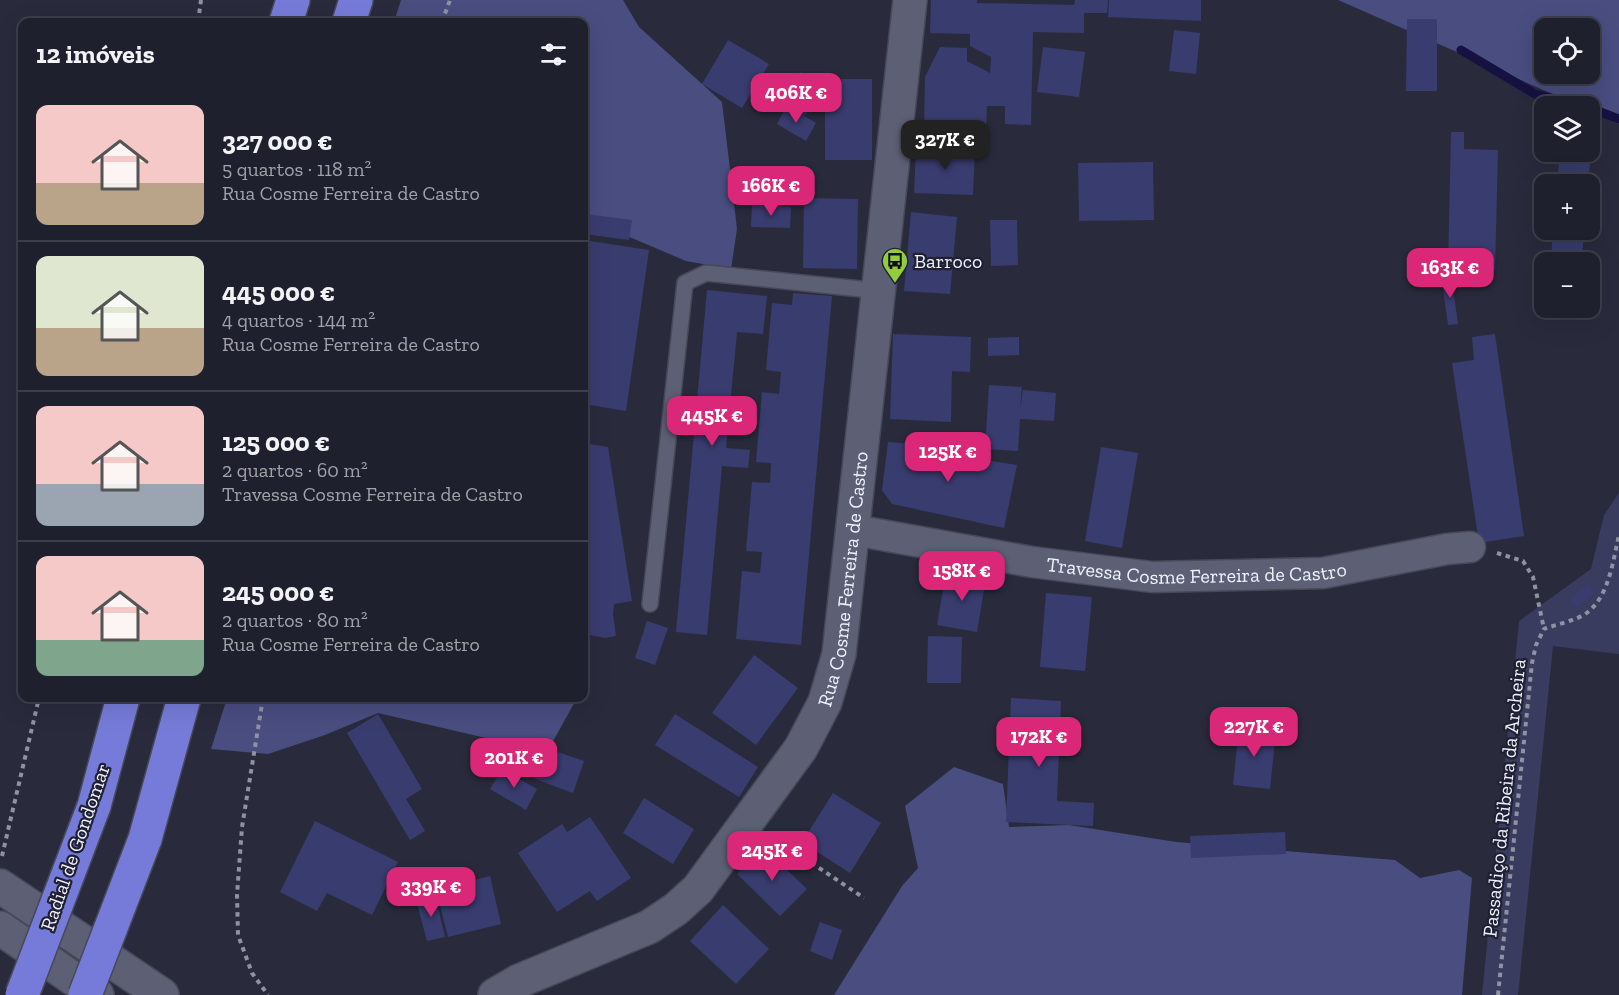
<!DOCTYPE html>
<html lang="pt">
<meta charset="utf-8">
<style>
:root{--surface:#1f202e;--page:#2c2d3a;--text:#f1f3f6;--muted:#a1a3aa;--line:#3c3e4a;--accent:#db2777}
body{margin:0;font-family:"Zilla Slab",serif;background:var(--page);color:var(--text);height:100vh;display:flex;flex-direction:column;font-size:22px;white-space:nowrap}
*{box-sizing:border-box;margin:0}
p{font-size:20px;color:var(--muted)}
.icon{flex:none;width:33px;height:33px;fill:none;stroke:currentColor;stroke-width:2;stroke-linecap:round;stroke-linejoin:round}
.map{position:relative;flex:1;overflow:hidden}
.details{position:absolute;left:18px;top:18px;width:570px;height:684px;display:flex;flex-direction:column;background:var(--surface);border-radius:12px;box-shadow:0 6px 24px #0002,0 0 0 2px var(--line)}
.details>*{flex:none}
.fabs{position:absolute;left:1534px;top:18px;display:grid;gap:12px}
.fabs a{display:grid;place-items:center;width:66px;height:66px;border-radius:12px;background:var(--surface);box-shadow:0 6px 24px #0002,0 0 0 2px var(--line);font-size:30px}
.price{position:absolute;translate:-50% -51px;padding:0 14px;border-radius:12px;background:var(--accent);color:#fff;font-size:20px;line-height:39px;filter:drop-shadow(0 2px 3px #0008)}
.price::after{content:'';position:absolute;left:50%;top:36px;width:18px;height:14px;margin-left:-9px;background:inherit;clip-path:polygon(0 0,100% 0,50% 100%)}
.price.current{background:#222;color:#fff}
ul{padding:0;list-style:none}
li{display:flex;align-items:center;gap:18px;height:150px;padding:0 18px}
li+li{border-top:2px solid var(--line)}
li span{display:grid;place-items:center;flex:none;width:168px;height:120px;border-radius:12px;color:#555}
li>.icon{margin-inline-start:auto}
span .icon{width:72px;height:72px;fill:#fffc;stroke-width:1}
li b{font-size:26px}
h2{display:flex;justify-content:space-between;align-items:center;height:72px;padding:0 18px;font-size:26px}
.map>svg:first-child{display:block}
</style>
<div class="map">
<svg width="1619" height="995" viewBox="0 0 1619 995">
<rect width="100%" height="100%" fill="#292b3d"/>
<path fill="#393c5e" d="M1619,493V654L1553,646L1518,995H1482L1519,621L1591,569L1604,515Z"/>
<g fill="#494d80" fill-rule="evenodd">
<path d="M401,0H623L639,27L722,102L737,229L731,269L686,261L613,230L584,229V22H394Z"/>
<path d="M1338,0H1619V124L1590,111V106H1580ZM1545,28H1590V74H1545Z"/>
<path d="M227,698H577L547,752L378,713L325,735L268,754L211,749Z"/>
<path d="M954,767L1003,784L1009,827L1069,825L1176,842L1395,860L1420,878L1459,870L1472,878L1462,995H834L902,886L918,868L905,806Z"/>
</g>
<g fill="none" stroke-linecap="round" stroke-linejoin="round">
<g stroke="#151241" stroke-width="9">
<path d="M1461,50L1535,94L1584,106"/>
<path d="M1590,108L1619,119"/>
</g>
</g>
<g fill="#393c6e">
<path d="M931,0H977V3L1074,5L1075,0H1108L1107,13H1084V33L1033,32L1031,125L1005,124V106H987L986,129L924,127L925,77L940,47L967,48V61L990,73L991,57L970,46V34L930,33Z"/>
<path d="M1109,0H1201V21L1108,17Z"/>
<path d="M1407,19H1437V91H1406Z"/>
<path d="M1174,30L1200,33L1196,74L1169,71Z"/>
<path d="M728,40L769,64L742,108L702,84Z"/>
<path d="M1043,47L1085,52L1079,97L1037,92Z"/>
<path d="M800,72L823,86L805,116L770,94L781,77L793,84Z"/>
<rect x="825" y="79" width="47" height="81"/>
<path d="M787,106L816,123L806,141L777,124Z"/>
<path d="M1590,119L1593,120L1592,138H1590Z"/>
<path d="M1451,132H1464V149L1498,150L1495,270L1448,269Z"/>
<path d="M939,145L975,147L973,195L914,193L916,149L938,150Z"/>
<path d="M1560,152H1591L1588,184H1557Z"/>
<path d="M1153,162L1154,220L1079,221L1078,163Z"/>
<path d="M804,198L858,199L857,269L803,268Z"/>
<path d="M752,205L791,207L790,228L751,227Z"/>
<path d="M911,212L957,217L950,294L904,291Z"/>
<path d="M586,214L632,220L629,240L584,234Z"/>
<path d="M990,220H1017L1018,265L991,266Z"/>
<path d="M1553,230H1584L1582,260L1551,258Z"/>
<path d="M584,240L649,250L626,411L590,405L584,407Z"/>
<path d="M1451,274L1458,324L1448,325L1441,275Z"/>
<path d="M707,290L767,296L763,334L737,332L726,448L750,450L748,468L722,466L707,635L676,632Z"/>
<path d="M793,293L832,296L801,645L736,639L742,571L760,573L762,552L746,551L752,482L770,483L771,463L756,462L762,392L779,394L781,372L766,370L772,303L792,305Z"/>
<path d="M893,334L971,337L970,372L952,371L951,422L890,419Z"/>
<path d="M1495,334L1524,536L1479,543L1452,363L1474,360L1472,337Z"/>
<path d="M1019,337V355L988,356V338Z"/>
<path d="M989,385L1022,387L1020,410L1023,390L1056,393L1054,421L1020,419L1018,451L985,449Z"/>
<path d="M585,414L589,444L608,447L632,601L614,604L613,614L616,636L605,638L584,634Z"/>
<path d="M888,442L953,447L952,455L1017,465L1004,528L892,504L882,490Z"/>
<path d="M1101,447L1138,453L1122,548L1085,541Z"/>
<path d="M946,572L986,578L977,632L937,625Z"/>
<path d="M1588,584L1595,592L1576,608L1569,600Z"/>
<path d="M1046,593L1092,597L1085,671L1040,667Z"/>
<path d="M647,621L668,628L655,665L635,658Z"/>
<path d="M928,636L962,637L961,683H927Z"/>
<path d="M754,655L798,688L756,745L712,713Z"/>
<path d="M1011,698L1061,701L1057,801L1094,803L1093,826L1006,822Z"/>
<path d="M378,714L422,789L406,799L425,831L410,840L347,733Z"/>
<path d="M675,714L758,767L739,797L655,745Z"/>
<path d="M1239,727L1276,731L1270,789L1233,785Z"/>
<path d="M546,748L584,761L573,793L535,779Z"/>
<path d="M502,769L537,789L526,810L490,789Z"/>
<path d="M833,793L881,823L850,873L802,842Z"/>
<path d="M644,798L694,829L673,864L623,833Z"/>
<path d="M590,817L631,878L597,901L590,891L557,912L518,853L562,824L567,832Z"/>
<path d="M315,821L398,862L372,915L327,893L317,911L280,892Z"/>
<path d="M1285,832L1286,854L1191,858L1190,836Z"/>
<path d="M763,847L807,889L780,916L737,874Z"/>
<path d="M490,876L501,924L448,937L436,890Z"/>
<path d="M435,895L445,937L427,941L416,900Z"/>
<path d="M723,905L769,949L736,984L690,941Z"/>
<path d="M820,922L842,930L832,960L810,951Z"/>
</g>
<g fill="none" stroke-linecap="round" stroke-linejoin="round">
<g stroke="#474858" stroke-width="18">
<path id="service" d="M650,604L685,283L706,273L880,291"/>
</g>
<g stroke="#474858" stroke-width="33">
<g id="minor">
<path id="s1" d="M854,530L1032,562L1152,577L1323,573L1447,549L1470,547"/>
</g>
</g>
<g stroke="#474858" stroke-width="36">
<g id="tertiary">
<path d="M0,886L162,995"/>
<path d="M0,928L97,995"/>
<path id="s2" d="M495,995L519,981L649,927L676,909L698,889L801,748L825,702L839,654L910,0"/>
</g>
</g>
<g stroke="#474858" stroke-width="36">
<g id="motorway">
<path d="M286,22L293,0"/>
<path d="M349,22L356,0"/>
<path d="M94,806L123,698"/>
<path d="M145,839L184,698"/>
</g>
</g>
<g stroke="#9092a1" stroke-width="4" stroke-dasharray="4.5 4.5" stroke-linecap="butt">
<path d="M198,22L201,0"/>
<path d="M442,22L450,0"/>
<path d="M1497,553L1523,561L1533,577L1544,629"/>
<path d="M263,698L242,827L237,895L238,935L252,973L268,995"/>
<path d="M774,838L864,898"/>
<path d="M2,856L39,698"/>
<path d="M1498,995L1532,663L1536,645L1544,629C1557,624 1576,621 1588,612C1609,595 1613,561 1619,535"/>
</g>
<use href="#service" stroke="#5d6075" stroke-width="15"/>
<use href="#minor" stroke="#5d6075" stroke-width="30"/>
<use href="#tertiary" stroke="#5d6075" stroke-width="33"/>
<use href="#motorway" stroke="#767bd9" stroke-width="33"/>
<g stroke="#474858" stroke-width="36" stroke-linecap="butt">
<g id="motorway-bridge">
<path d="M22,995L94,806"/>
<path d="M85,995L145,839"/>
</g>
</g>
<use href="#motorway-bridge" stroke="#767bd9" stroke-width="33"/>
</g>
<defs>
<g id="bus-pin" transform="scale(1.35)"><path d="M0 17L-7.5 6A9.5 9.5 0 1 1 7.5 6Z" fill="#93cd3e" stroke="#1f2133"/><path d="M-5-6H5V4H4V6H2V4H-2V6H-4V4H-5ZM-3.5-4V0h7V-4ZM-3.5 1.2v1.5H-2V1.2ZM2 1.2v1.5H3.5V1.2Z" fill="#111"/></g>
</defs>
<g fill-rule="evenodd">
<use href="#bus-pin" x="895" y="261"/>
</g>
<g text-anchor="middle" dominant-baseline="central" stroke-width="4.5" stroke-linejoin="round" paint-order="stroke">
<g font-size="20" fill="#eff1fe" stroke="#1f2133" text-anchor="start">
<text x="914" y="261">Barroco</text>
</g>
<g font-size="20" fill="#eff1fe" stroke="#1f2133">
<text stroke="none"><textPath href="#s1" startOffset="346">Travessa Cosme Ferreira de Castro</textPath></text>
<text stroke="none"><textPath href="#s2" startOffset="582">Rua Cosme Ferreira de Castro</textPath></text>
<text transform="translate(1504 798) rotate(-84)">Passadiço da Ribeira da Archeira</text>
<text transform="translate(75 847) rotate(-71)">Radial de Gondomar</text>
</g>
</g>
</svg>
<div class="fabs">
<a><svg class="icon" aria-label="locate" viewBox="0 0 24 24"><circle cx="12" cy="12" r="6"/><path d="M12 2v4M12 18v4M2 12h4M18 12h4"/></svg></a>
<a><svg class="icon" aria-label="layers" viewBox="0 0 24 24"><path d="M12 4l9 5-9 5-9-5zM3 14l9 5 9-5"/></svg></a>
<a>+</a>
<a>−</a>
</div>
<b class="price" style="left:796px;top:124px">406K €</b>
<b class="price current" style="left:945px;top:171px">327K €</b>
<b class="price" style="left:771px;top:217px">166K €</b>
<b class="price" style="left:1450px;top:299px">163K €</b>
<b class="price" style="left:712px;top:447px">445K €</b>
<b class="price" style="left:948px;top:483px">125K €</b>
<b class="price" style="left:962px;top:602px">158K €</b>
<b class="price" style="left:1254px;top:758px">227K €</b>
<b class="price" style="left:1039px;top:768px">172K €</b>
<b class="price" style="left:514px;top:789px">201K €</b>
<b class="price" style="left:772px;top:882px">245K €</b>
<b class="price" style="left:431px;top:918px">339K €</b>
<section class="details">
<h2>12 imóveis<svg class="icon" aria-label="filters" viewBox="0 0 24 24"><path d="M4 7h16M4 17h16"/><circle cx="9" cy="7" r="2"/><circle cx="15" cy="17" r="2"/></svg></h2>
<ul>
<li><span style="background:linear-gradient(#f6c9c9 65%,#b9a48a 0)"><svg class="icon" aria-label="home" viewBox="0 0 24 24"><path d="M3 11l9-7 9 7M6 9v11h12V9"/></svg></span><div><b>327 000 €</b><p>5 quartos · 118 m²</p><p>Rua Cosme Ferreira de Castro</p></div></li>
<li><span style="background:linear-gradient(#dfe7d0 60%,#b9a48a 0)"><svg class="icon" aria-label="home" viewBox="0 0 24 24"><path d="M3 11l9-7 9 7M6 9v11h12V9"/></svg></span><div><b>445 000 €</b><p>4 quartos · 144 m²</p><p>Rua Cosme Ferreira de Castro</p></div></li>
<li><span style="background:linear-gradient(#f6c9c9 65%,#9aa5b1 0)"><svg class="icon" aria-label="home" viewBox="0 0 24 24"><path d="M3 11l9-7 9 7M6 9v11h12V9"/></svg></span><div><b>125 000 €</b><p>2 quartos · 60 m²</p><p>Travessa Cosme Ferreira de Castro</p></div></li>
<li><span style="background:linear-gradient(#f6c9c9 70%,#7fa58c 0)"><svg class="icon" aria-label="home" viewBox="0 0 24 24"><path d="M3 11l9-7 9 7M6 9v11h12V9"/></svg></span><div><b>245 000 €</b><p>2 quartos · 80 m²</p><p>Rua Cosme Ferreira de Castro</p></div></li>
</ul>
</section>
</div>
